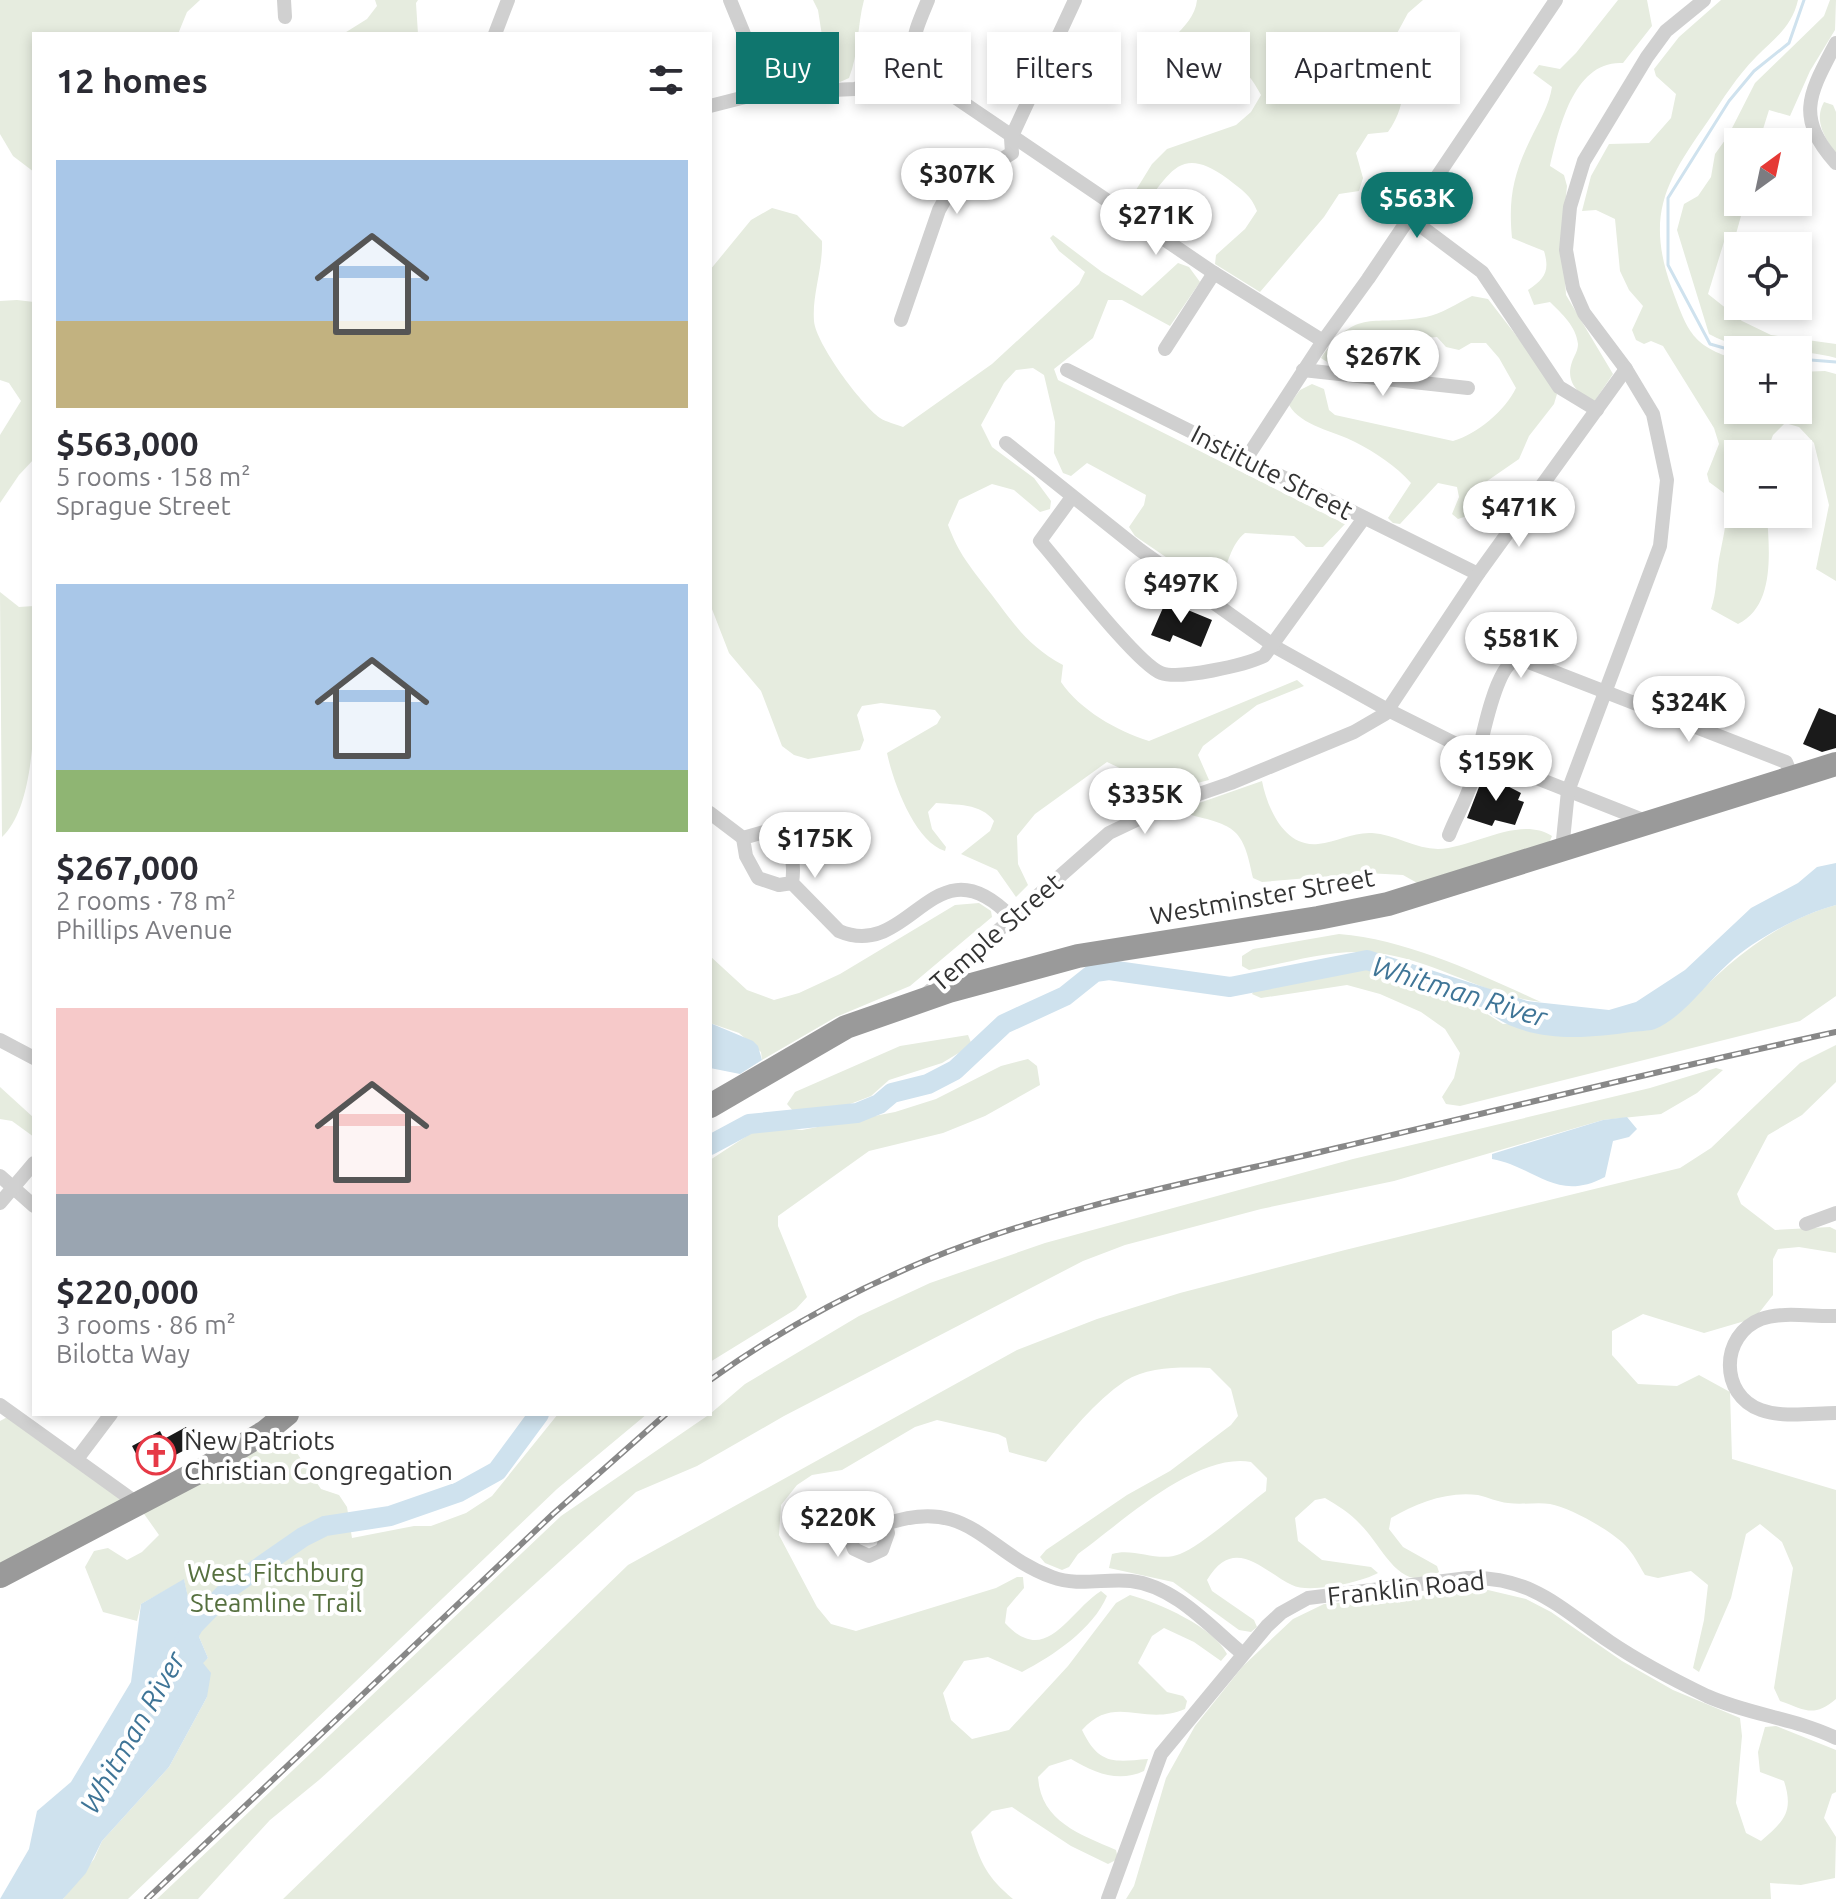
<!DOCTYPE html>
<meta charset="utf-8">
<style>
:root{--surface:#fff;--page:#f7f7f7;--text:#2b2b33;--muted:#7c7c81;--accent:#0f766e}
body{margin:0;font-family:Ubuntu,sans-serif;background:var(--page);color:var(--text);height:100vh;display:flex;flex-direction:column;font-size:30px;white-space:nowrap}
*{box-sizing:border-box;margin:0}
p{font-size:26px;color:var(--muted)}
.icon{flex:none;width:44px;height:44px;fill:none;stroke:currentColor;stroke-width:2;stroke-linecap:round;stroke-linejoin:round}
.map{position:relative;flex:1;overflow:hidden}
.side{position:absolute;left:32px;top:32px;width:680px;height:1384px;display:flex;flex-direction:column;background:var(--surface);border-radius:0px;box-shadow:0 4px 12px #0003}
.side>*{flex:none}
.guide{position:absolute;left:736px;top:32px;width:760px;height:72px;display:flex;gap:16px}
.needle{width:52px;rotate:33deg}
.controls{position:absolute;left:1724px;top:128px;display:grid;gap:16px}
.controls a{display:grid;place-items:center;width:88px;height:88px;border-radius:0px;background:var(--surface);box-shadow:0 4px 12px #0003;font-size:40px}
.price{position:absolute;translate:-50% -68px;padding:0 18px;border-radius:28px;background:#fff;color:#222;font-size:26px;line-height:52px;filter:drop-shadow(0 2px 4px #0008)}
.price::after{content:'';position:absolute;left:50%;top:48px;width:24px;height:18px;margin-left:-12px;background:inherit;clip-path:polygon(0 0,100% 0,50% 100%)}
.price.selected{background:var(--accent);color:#fff}
ul{padding:0;list-style:none}
li{display:grid;align-content:center;gap:16px;height:424px;padding:0 24px}
li span{display:grid;place-items:center;height:248px;border-radius:0px;color:#555}
li>.icon{margin-inline-start:auto}
span .icon{width:144px;height:144px;fill:#fffc;stroke-width:1}
li b{font-size:34px}
h2{display:flex;justify-content:space-between;align-items:center;height:96px;padding:0 24px;font-size:34px}
.pill{padding:0 28px;border-radius:0px;background:var(--surface);box-shadow:0 4px 12px #0003;font-size:28px;line-height:72px}
.pill.selected{background:var(--accent);color:#fff}
.map>svg:first-child{display:block}
</style>
<div class="map">
<svg width="1836" height="1899" viewBox="0 0 1836 1899">
<rect width="100%" height="100%" fill="#fff"/>
<g fill="#e6ecdf">
<path d="M0,0H200L187,12L178,34H34V172L13,156L0,134Z"/>
<path d="M375,0H418L416,3L418,34H343L367,19L377,6Z"/>
<path d="M813,0H864C857,26 859,53 849,78L840,82L831,79L828,74L818,10Z"/>
<path d="M1197,0H1423L1408,13L1395,37C1404,70 1410,102 1388,132L1368,134L1356,153L1363,178L1359,191L1339,194L1324,217L1260,292L1215,264L1216,255L1245,229L1257,211C1251,195 1242,190 1228,179C1179,143 1171,174 1140,210H1133L1128,203L1152,164L1167,149L1236,125L1251,112L1261,95C1243,61 1228,57 1191,54L1155,83L1147,76C1152,46 1194,31 1197,0Z"/>
<path d="M1618,0H1647L1652,26L1623,63C1574,60 1559,128 1550,166L1564,175L1567,186L1562,236L1566,295L1613,374L1594,402C1578,394 1565,382 1572,362C1574,356 1578,351 1578,344C1576,326 1562,314 1550,302L1534,305L1528,290C1545,279 1550,271 1544,251L1512,238C1508,196 1514,172 1533,134C1541,118 1549,105 1552,87L1533,73L1539,65L1560,69L1576,53Z"/>
<path d="M1721,0H1798C1792,27 1774,39 1756,57C1737,76 1723,99 1708,121C1666,181 1645,215 1672,289C1688,332 1692,346 1738,360V410H1798V372L1825,371L1836,374V581L1816,569L1829,505L1814,443L1799,427L1785,423L1773,435L1766,454H1738V514H1767C1769,549 1776,606 1738,624L1711,609C1717,591 1716,577 1719,559C1723,538 1728,518 1728,496L1709,482L1707,474L1719,444L1714,428L1663,346L1651,341L1644,344L1636,340L1632,330L1643,306L1629,290L1620,271L1615,219L1596,210L1582,211L1591,176L1609,144L1649,143L1671,118L1676,94L1656,76L1654,69L1679,37Z"/>
<path d="M1830,0H1836L1835,30L1810,71L1790,116L1769,110L1759,142H1738V202L1744,205L1736,234L1727,232L1708,294L1742,321L1771,335L1836,344V358C1798,347 1742,354 1709,334L1677,230L1684,204L1698,196L1711,177L1715,154L1728,136L1755,83L1824,16Z"/>
<path d="M1824,102L1833,105L1836,112V155C1826,138 1813,122 1824,102Z"/>
<path d="M772,208L797,215L822,241C823,269 812,294 814,321C816,344 861,404 880,418C886,422 896,424 903,427L992,364L1079,284L1085,272L1059,251L1050,238L1053,235L1102,272L1142,296L1178,263L1189,267L1200,282L1170,326L1122,300H1108L1093,338L1054,369L1058,380L1345,524L1323,547H1306L1294,536L1245,533C1230,545 1229,564 1219,581L1204,583L1135,536L1129,527L1144,505L1146,495L1087,463L1071,476L1063,473L1054,453L1055,422L1044,375L1033,368L1016,370L1004,383L981,425L992,447L1034,478L1051,501L1050,509L1040,512L1014,490L992,484L959,500L948,525C959,554 969,565 988,590C1013,622 1026,645 1063,665L1061,682C1080,710 1117,731 1149,741L1297,680L1304,686L1257,705L1203,746L1198,755L1209,780L1147,796L1128,772L1107,762L1035,814L1017,836L1018,864L1028,885L1016,897L997,870L961,854L990,831L994,821C981,803 956,805 936,803L928,812L932,829L946,847L945,851C915,842 893,782 887,753L937,724L941,717L935,710L881,703L862,706L857,715L864,740L860,750L808,759L794,755L782,746L761,691L729,653L710,604V270L751,220Z"/>
<path d="M1472,296L1488,299L1542,369L1557,394L1554,404L1529,436L1519,459L1477,488L1467,504V516L1458,519L1452,514L1459,497L1457,487L1438,483L1400,524L1393,523L1388,518L1411,483C1396,466 1375,452 1355,442C1334,431 1301,426 1289,405L1300,390L1312,384L1324,389L1329,410L1335,415L1453,441C1477,434 1505,411 1516,388L1499,358L1486,343H1471L1459,350L1446,347L1437,337L1379,342C1362,367 1349,377 1321,358C1357,306 1373,327 1426,317C1441,314 1458,303 1472,296Z"/>
<path d="M17,300L34,302V459L19,475L0,503V435L21,401L9,383L0,380V301Z"/>
<path d="M0,592L19,607L34,606C34,661 44,799 2,837Z"/>
<path d="M1262,781C1267,807 1284,848 1318,844C1337,842 1353,832 1372,833C1394,834 1416,849 1438,849C1474,848 1519,815 1552,836L1549,843L1419,884L1403,875L1367,873L1262,882L1253,878C1243,828 1236,826 1187,814L1182,809Z"/>
<path d="M979,903L991,911L992,917L910,986L836,1017L762,1060L761,1052L739,1033L710,1023V956L747,990L774,1000L799,993L840,974L955,905Z"/>
<path d="M1836,905V996L1800,1021L1460,1106L1446,1104L1442,1097L1454,1078L1460,1053L1445,1029L1421,1012L1380,994L1347,985L1261,998L1252,994L1256,987L1365,965L1465,1000L1503,1024L1680,1011C1725,966 1772,922 1836,905Z"/>
<path d="M1339,934C1409,940 1477,973 1541,1002C1484,996 1434,959 1376,953C1333,948 1292,962 1249,970L1242,966V956L1253,949Z"/>
<path d="M968,1035L972,1045L942,1063L889,1080L871,1096L845,1106L794,1112L787,1104L795,1092L900,1046Z"/>
<path d="M1836,1045V1082L1802,1115L1768,1135L1737,1194L1741,1204L1775,1230L1830,1227L1836,1230V1253L1799,1247L1778,1249L1773,1259V1295L1755,1318L1704,1333L1643,1314L1612,1331V1355L1638,1384L1677,1386L1699,1375L1730,1392L1732,1459L1836,1490V1699C1813,1718 1806,1710 1780,1701L1774,1688L1793,1568L1782,1542L1760,1524L1746,1534L1731,1598L1699,1672L1693,1668L1704,1620L1708,1585L1691,1571L1658,1578L1645,1575C1639,1565 1633,1553 1625,1545C1610,1530 1571,1508 1550,1504C1537,1502 1522,1505 1508,1503C1497,1502 1488,1497 1478,1495C1447,1491 1417,1503 1391,1518L1389,1529L1403,1547L1437,1566L1439,1572C1399,1596 1384,1547 1360,1524C1350,1513 1337,1505 1325,1498L1315,1500L1295,1518L1298,1541L1322,1560L1371,1567L1378,1573C1362,1582 1309,1594 1292,1585C1263,1571 1234,1534 1207,1580L1212,1591L1254,1620L1257,1627L1251,1632L1239,1630L1173,1582L1109,1568L1112,1554C1134,1547 1158,1563 1180,1554C1201,1546 1245,1507 1266,1491L1267,1478L1251,1462C1196,1452 1121,1523 1078,1554L1069,1567L1062,1570L1045,1563L1040,1557L1046,1550L1127,1495L1170,1471L1231,1425L1238,1416L1231,1389L1210,1368C1184,1367 1148,1366 1125,1381C1094,1402 1070,1433 1046,1462L1009,1452L1006,1438L998,1434L937,1420L915,1427L842,1470L812,1475L797,1485L781,1505L779,1535L817,1607L831,1624L856,1631L996,1588L1017,1577H1023L1024,1588L1007,1608L1005,1623C1046,1668 1068,1612 1101,1591L1107,1596C1093,1629 1053,1656 1022,1672L988,1657L964,1661L943,1693L951,1720L972,1739L1009,1730L1068,1666L1116,1603L1130,1595C1159,1603 1214,1627 1227,1654L1221,1661L1194,1642L1164,1628L1152,1636L1138,1663L1167,1692L1183,1696L1187,1701L1185,1709C1143,1727 1115,1693 1082,1730C1099,1765 1113,1762 1148,1759L1144,1771C1118,1783 1095,1773 1071,1759L1049,1766L1038,1777C1041,1822 1080,1834 1116,1850L1118,1859L1108,1864L1071,1846L1012,1807L992,1811L971,1832C981,1864 987,1877 1013,1899H283L628,1565L1017,1350L1097,1319L1180,1293L1345,1250L1680,1168L1711,1148L1800,1063Z"/>
<path d="M1028,1059L1037,1066L1040,1085L985,1116L943,1133L869,1151L778,1216V1226L807,1297L796,1309L710,1362V1160L756,1130L776,1128L802,1130L895,1112L936,1099L1001,1066Z"/>
<path d="M1716,1068L1723,1070L1697,1093L1661,1114L1603,1120L1394,1181L1261,1209L1125,1245L1083,1261L784,1416L697,1466L636,1492L319,1780L270,1820L198,1899H157L561,1516L710,1414L745,1384L859,1316L930,1283L1045,1243L1353,1159L1650,1088Z"/>
<path d="M0,1087L34,1118V1137L12,1121L0,1119Z"/>
<path d="M13,1414L138,1504L277,1423L321,1489L339,1495L347,1507L352,1538L414,1526H431L466,1513L492,1496L558,1414H647L557,1489L128,1899H63L94,1859L102,1841L169,1767L207,1697L202,1663L208,1658L194,1625L184,1580L141,1604L137,1621L103,1612L85,1567L94,1551L108,1548L127,1560L142,1552L159,1535L137,1504L0,1576V1421Z"/>
<path d="M1488,1590L1526,1599L1551,1612L1622,1661L1673,1690L1740,1718L1742,1736L1736,1803L1746,1833L1761,1841C1784,1821 1794,1812 1784,1781L1760,1772L1758,1752L1765,1727L1776,1726L1836,1750V1792L1832,1794L1824,1818L1836,1837L1835,1878L1801,1885L1770,1883L1771,1899H1126L1134,1886L1166,1778L1195,1726L1243,1666L1293,1619L1324,1604Z"/>
</g>
<g fill="#cfe2ee">
<path d="M1836,863V905C1802,914 1755,939 1729,963C1706,983 1684,1017 1655,1029C1649,1031 1638,1031 1631,1032C1585,1039 1528,1043 1489,1013L1516,1000L1609,1010L1636,1002L1685,970L1751,908L1798,883L1817,867Z"/>
<path d="M710,1023L753,1041L758,1046L762,1060L740,1074L710,1068Z"/>
<path d="M1627,1117L1637,1129L1629,1137L1613,1141L1605,1177C1556,1203 1536,1167 1492,1159V1154L1603,1120Z"/>
<path d="M184,1579L194,1625L208,1658L203,1663L211,1673L207,1697L169,1767L102,1841L86,1873L63,1899H0L29,1849L37,1811L71,1782L131,1682L141,1604Z"/>
</g>
<g fill="none" stroke-linecap="round" stroke-linejoin="round">
<g stroke="#cfe2ee" stroke-width="3">
<path d="M1738,352L1710,344L1668,265V198L1729,101L1754,71L1789,43L1804,0"/>
<path d="M1798,359L1836,362"/>
</g>
<g stroke="#cfe2ee" stroke-width="20">
<path d="M710,1145L749,1124L857,1113L879,1104L892,1093L928,1084L955,1070L1004,1024L1065,996L1095,972L1109,970L1230,987L1367,960L1532,1013"/>
<path d="M181,1647L194,1625L231,1587L303,1537L325,1526L390,1516L459,1492L497,1471L539,1414"/>
</g>
</g>
<g fill="#1a1a1a">
<path d="M1166,601L1212,620L1201,647L1173,635L1170,642L1151,635Z"/>
<path d="M1819,708L1836,715V748L1822,752L1803,744Z"/>
<path d="M1484,774L1521,793L1518,800L1524,802L1515,825L1495,820L1492,826L1467,818Z"/>
<path d="M186,1427L188,1432L194,1429L200,1442L145,1471L132,1446L160,1431L164,1439Z"/>
</g>
<g fill="none" stroke-linecap="round" stroke-linejoin="round">
<g stroke="#d0d0d0" stroke-width="14">
<path d="M284,0L285,17"/>
<path d="M730,0L746,39L761,93"/>
<path d="M928,0C911,41 905,50 937,85L1214,273L1323,341"/>
<path d="M495,34L508,0"/>
<path d="M1836,43C1810,93 1794,116 1836,163"/>
<path d="M710,106L761,93L855,89L918,65"/>
<path d="M1410,218L1482,272L1559,387L1597,410"/>
<path d="M901,320L939,210L949,192L1012,153L1011,138L1075,0"/>
<path d="M1165,349L1214,273"/>
<path d="M1067,370L1478,574"/>
<path d="M1303,370L1468,388"/>
<path d="M1006,443L1140,550L1277,648L1388,710L1476,754L1648,822"/>
<path d="M1246,459L1323,341L1368,279L1556,0"/>
<path d="M1072,497L1040,541C1062,566 1137,664 1161,673C1180,680 1245,665 1264,656L1364,518"/>
<path d="M710,813L743,838"/>
<path d="M1449,835C1457,814 1471,792 1475,770C1480,748 1494,669 1515,660L1526,661L1786,762L1792,777"/>
<path d="M1562,850L1568,791L1660,546L1667,480L1653,414L1626,369L1584,313L1573,288L1566,250L1570,207L1584,161L1647,57L1666,31L1704,0"/>
<path d="M792,883L779,885L758,878L746,856L743,838L764,832C789,842 796,856 792,883L839,931C911,962 933,837 1011,917"/>
<path d="M925,995L1109,833L1170,804L1231,783L1354,732L1385,714L1478,574L1626,369"/>
<path d="M0,1040L34,1058"/>
<path d="M0,1176L34,1206"/>
<path d="M0,1203L34,1163"/>
<path d="M1806,1224L1836,1213"/>
<path d="M1836,1316C1812,1317 1784,1311 1761,1319C1720,1335 1719,1395 1761,1410C1783,1418 1813,1413 1836,1413"/>
<path d="M0,1405L138,1504"/>
<path d="M77,1459L111,1414"/>
<path d="M886,1524L888,1533L882,1550L869,1556L854,1549L849,1535C857,1519 870,1513 886,1524C969,1495 986,1553 1052,1577C1079,1587 1104,1578 1131,1581C1175,1586 1210,1627 1243,1654"/>
<path d="M1108,1899L1161,1754L1267,1626L1281,1613L1308,1598L1468,1578C1532,1576 1561,1609 1610,1642C1641,1663 1674,1680 1707,1696C1749,1715 1795,1718 1836,1738"/>
</g>
<g stroke="#9a9a9a" stroke-width="24">
<path d="M710,1106L846,1027L949,991L1078,956L1318,918L1388,904L1836,764"/>
<path d="M0,1576L202,1470L265,1432L287,1414"/>
</g>
<g stroke="#888" stroke-width="6">
<g id="rail">
<path d="M710,1380C777,1332 850,1292 927,1260C1058,1206 1203,1180 1341,1147C1506,1108 1670,1068 1836,1032"/>
<path d="M147,1899L553,1514L666,1414"/>
</g>
</g>
<use href="#rail" stroke="#fff" stroke-width="3" stroke-dasharray="9" stroke-linecap="butt"/>
</g>
<defs>
<g id="church-ring" transform="scale(2)"><circle r="9.5" fill="#fff" stroke="#e63946" stroke-width="1.5"/><path d="M-1.2-6h2.4v3.5h3.3v2.4h-3.3V6h-2.4V-.1h-3.3v-2.4h3.3Z" fill="#e63946"/></g>
</defs>
<g fill-rule="evenodd">
<use href="#church-ring" x="156" y="1455"/>
</g>
<g text-anchor="middle" dominant-baseline="central" stroke-width="8" stroke-linejoin="round" paint-order="stroke">
<g font-size="26" fill="#333" stroke="#fff">
<text transform="translate(1272 472) rotate(27)">Institute Street</text>
<text transform="translate(1262 896) rotate(-10)">Westminster Street</text>
<text transform="translate(996 932) rotate(-41)">Temple Street</text>
<text transform="translate(1406 1588) rotate(-6)">Franklin Road</text>
</g>
<g font-size="26" fill="#333" stroke="#fff" text-anchor="start">
<text x="184" y="1440">New Patriots<tspan x="184" dy="30">Christian Congregation</tspan></text>
</g>
<g font-size="26" fill="#56703f" stroke="#fff">
<text x="276" y="1572">West Fitchburg<tspan x="276" dy="30">Steamline Trail</tspan></text>
</g>
<g font-size="28" font-style="italic" fill="#3f7597" stroke="#fff">
<text transform="translate(1460 991) rotate(17)">Whitman River</text>
<text transform="translate(132 1732) rotate(-60)">Whitman River</text>
</g>
</g>
</svg>
<div class="controls">
<a><svg class="needle" viewBox="-14 -14 28 28"><path d="M0-13l5 13h-10z" fill="#e53935"/><path d="M0 13l5-13h-10z" fill="#7c7c81"/></svg></a>
<a><svg class="icon" aria-label="locate" viewBox="0 0 24 24"><circle cx="12" cy="12" r="6"/><path d="M12 2v4M12 18v4M2 12h4M18 12h4"/></svg></a>
<a>+</a>
<a>−</a>
</div>
<b class="price" style="left:957px;top:216px">$307K</b>
<b class="price selected" style="left:1417px;top:240px">$563K</b>
<b class="price" style="left:1156px;top:257px">$271K</b>
<b class="price" style="left:1383px;top:398px">$267K</b>
<b class="price" style="left:1519px;top:549px">$471K</b>
<b class="price" style="left:1181px;top:625px">$497K</b>
<b class="price" style="left:1521px;top:680px">$581K</b>
<b class="price" style="left:1689px;top:744px">$324K</b>
<b class="price" style="left:1496px;top:803px">$159K</b>
<b class="price" style="left:1145px;top:836px">$335K</b>
<b class="price" style="left:815px;top:880px">$175K</b>
<b class="price" style="left:838px;top:1559px">$220K</b>
<div class="guide">
<a class="pill selected">Buy</a>
<a class="pill">Rent</a>
<a class="pill">Filters</a>
<a class="pill">New</a>
<a class="pill">Apartment</a>
</div>
<section class="side">
<h2>12 homes<svg class="icon" aria-label="filters" viewBox="0 0 24 24"><path d="M4 7h16M4 17h16"/><circle cx="9" cy="7" r="2"/><circle cx="15" cy="17" r="2"/></svg></h2>
<ul>
<li><span style="background:linear-gradient(#a9c7e8 65%,#c2b280 0)"><svg class="icon" aria-label="home" viewBox="0 0 24 24"><path d="M3 11l9-7 9 7M6 9v11h12V9"/></svg></span><div><b>$563,000</b><p>5 rooms · 158 m²</p><p>Sprague Street</p></div></li>
<li><span style="background:linear-gradient(#a9c7e8 75%,#8fb573 0)"><svg class="icon" aria-label="home" viewBox="0 0 24 24"><path d="M3 11l9-7 9 7M6 9v11h12V9"/></svg></span><div><b>$267,000</b><p>2 rooms · 78 m²</p><p>Phillips Avenue</p></div></li>
<li><span style="background:linear-gradient(#f6c9c9 75%,#9aa5b1 0)"><svg class="icon" aria-label="home" viewBox="0 0 24 24"><path d="M3 11l9-7 9 7M6 9v11h12V9"/></svg></span><div><b>$220,000</b><p>3 rooms · 86 m²</p><p>Bilotta Way</p></div></li>
</ul>
</section>
</div>
